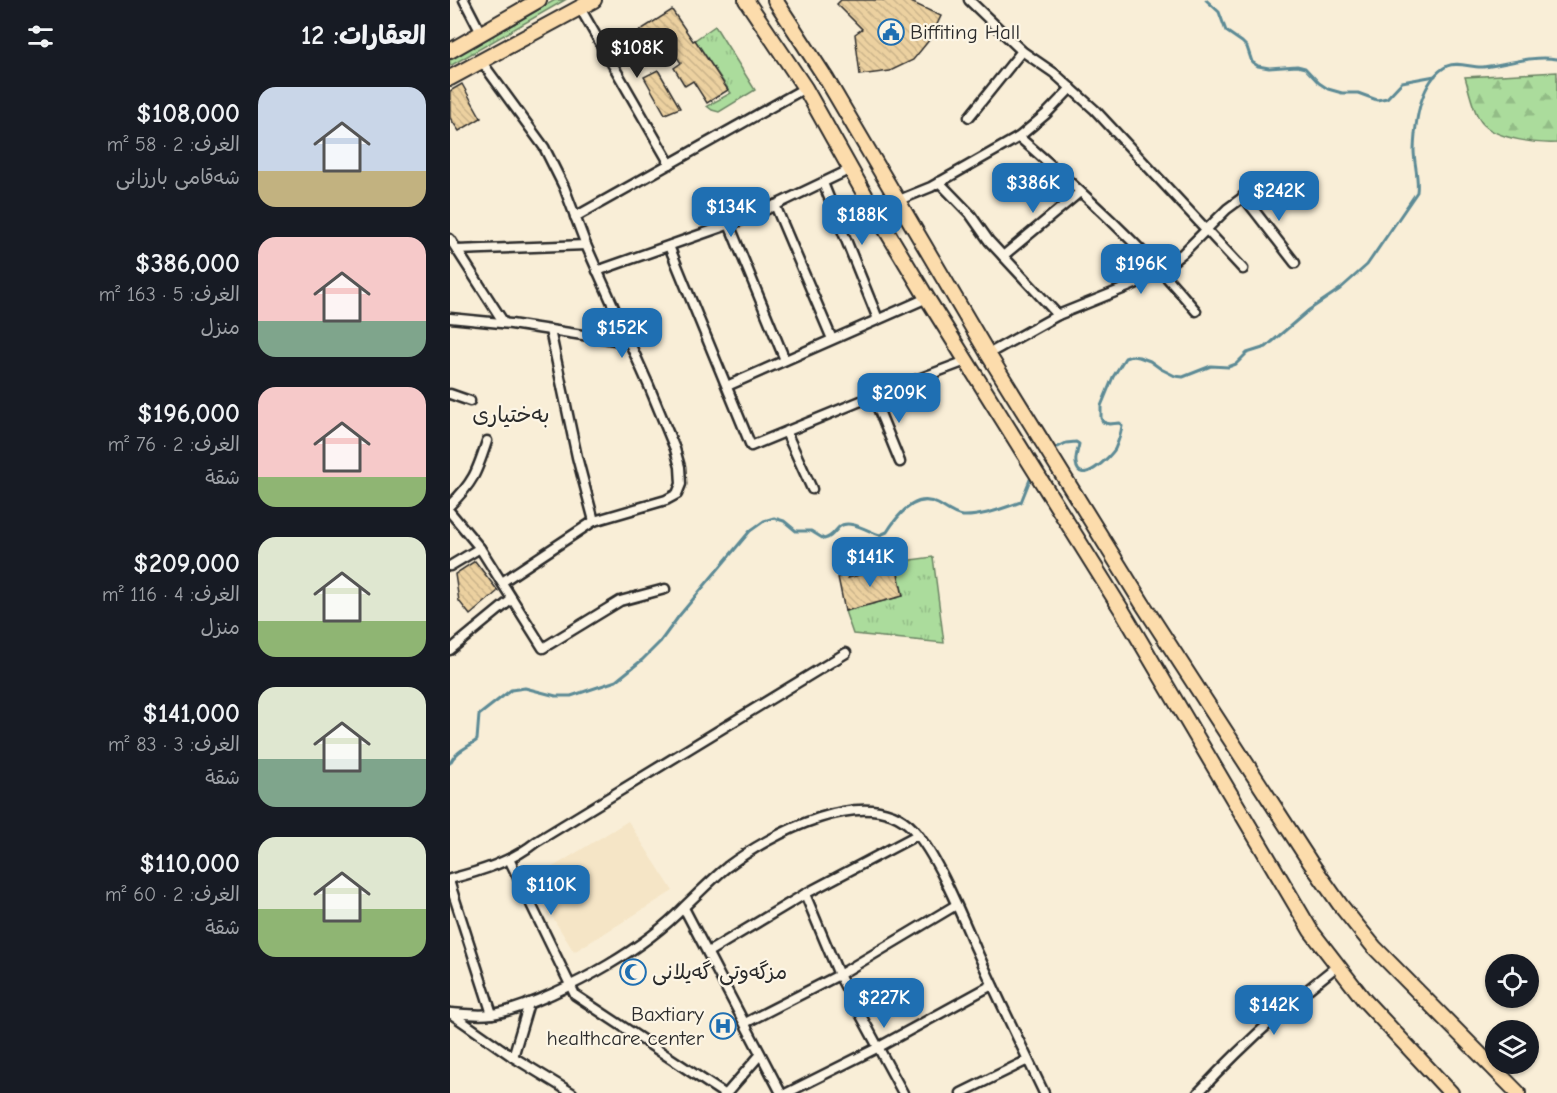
<!DOCTYPE html>
<html lang="ar">
<meta charset="utf-8">
<style>
:root{--surface:#171b24;--page:#20242c;--text:#f1f3f6;--muted:#9ea1a6;--accent:#1f6fb2}
body{margin:0;font-family:"Comic Neue","Playpen Sans Arabic",sans-serif;background:var(--page);color:var(--text);direction:rtl;height:100vh;display:flex;flex-direction:column;font-size:22px;white-space:nowrap}
*{box-sizing:border-box;margin:0}
p{font-size:20px;color:var(--muted)}
.icon{flex:none;width:33px;height:33px;fill:none;stroke:currentColor;stroke-width:2;stroke-linecap:round;stroke-linejoin:round}
.map{position:relative;flex:1;overflow:hidden;direction:ltr}
.panel{display:flex;flex-direction:column;background:var(--surface);width:450px}
.panel>*{flex:none}
.buttons{position:absolute;left:1035px;top:954px;display:grid;gap:12px}
.buttons a{display:grid;place-items:center;width:54px;height:54px;border-radius:50%;background:var(--surface);box-shadow:0 2px 4px #0004;font-size:30px}
.price{position:absolute;translate:-50% -51px;padding:0 14px;border-radius:12px;background:var(--accent);color:#fff;font-size:20px;line-height:39px;filter:drop-shadow(0 2px 3px #0008)}
.price::after{content:'';position:absolute;left:50%;top:36px;width:18px;height:14px;margin-left:-9px;background:inherit;clip-path:polygon(0 0,100% 0,50% 100%)}
.price.selected{background:#222;color:#fff}
ul{padding:0;list-style:none}
li{display:flex;align-items:center;gap:18px;height:150px;padding:0 24px}
li span{display:grid;place-items:center;flex:none;width:168px;height:120px;border-radius:18px;color:#555}
li>.icon{margin-inline-start:auto}
span .icon{width:72px;height:72px;fill:#fffc;stroke-width:1}
li b{font-size:26px}
h2{display:flex;justify-content:space-between;align-items:center;height:72px;padding:0 24px;font-size:26px}
main{display:flex;flex:1;min-height:0}
.map>svg:first-child{display:block}
</style>
<main>
<div class="map">
<svg width="1107" height="1093" viewBox="0 0 1107 1093">
<defs>
<pattern id="grass-tufts" width="24" height="20" patternUnits="userSpaceOnUse" patternTransform="scale(1.5)"><rect width="24" height="20" fill="#abdc9c"/><path d="M3 7l-1-3M5 7V3M7 7l1-3M15 17l-1-3M17 17v-4M19 17l1-3" fill="none" stroke="#93bd87"/></pattern>
<pattern id="forest-firs" width="22" height="20" patternUnits="userSpaceOnUse" patternTransform="scale(1.5)"><rect width="22" height="20" fill="#abdc9c"/><path d="M5 1l3.5 6h-7zM16 11l3.5 6h-7z" fill="#93bd87"/></pattern>
<pattern id="building-back-hatch" width="6" height="6" patternUnits="userSpaceOnUse" patternTransform="scale(1.5)"><rect width="6" height="6" fill="#ecd1a0"/><path d="M-1 5l2 2M0 0l6 6M5-1l2 2" fill="none" stroke="#cbb48a"/></pattern>
</defs>
<rect width="100%" height="100%" fill="#f9eed7"/>
<filter id="ink" filterUnits="userSpaceOnUse"><feTurbulence type="fractalNoise" baseFrequency=".0167" numOctaves="2"/><feDisplacementMap in="SourceGraphic" scale="12" xChannelSelector="R" yChannelSelector="G"/><feConvolveMatrix kernelMatrix="1 2 1 2 8 2 1 2 1" color-interpolation-filters="sRGB"/></filter>
<g filter="url(#ink)">
<path fill="#f5e5c6" d="M178,821L223,891L124,952L80,881Z"/>
<g fill="url(#grass-tufts)" stroke="#6b8464" stroke-width="1.5">
<path d="M105,0H115L0,66V60Z"/>
<path d="M265,26L305,90L269,112L262,110L257,106L281,93L245,40Z"/>
<path d="M483,557L494,643L403,634L395,611L453,596L446,562Z"/>
</g>
<path fill="url(#forest-firs)" stroke="#6b8464" stroke-width="1.5" d="M1107,72V143C1088,144 1048,139 1034,125C1024,116 1019,90 1015,77Z"/>
<g fill="none" stroke-linecap="round" stroke-linejoin="round">
<g stroke="#5c8a95" stroke-width="3">
<path d="M756,0L769,12L776,31L792,42L797,47L802,62L808,66L819,68L847,66L855,68L869,83L878,89L892,93H908L927,100L937,98L952,82L985,76"/>
<path d="M608,447L616,443L626,442L629,444C628,450 625,457 626,463C629,488 660,457 665,449C668,442 671,434 672,426L670,423L659,424L653,422L651,418V406L663,377L675,358L681,356L689,357L700,361L711,369L725,376L733,377L761,366L778,367L786,364L797,353L816,347L859,310L890,289L917,265L967,192C969,177 964,164 964,150C965,124 970,80 997,66C1008,61 1022,68 1033,67C1059,64 1081,55 1107,59"/>
<path d="M0,763C6,751 17,748 27,740L29,715L61,690L75,688L106,696H121L166,681L192,660L210,642L229,616L300,531L314,521L324,518L334,521L346,531H361L374,539C382,537 383,533 389,527C399,518 419,532 430,535L437,532C447,516 466,492 488,504C495,508 504,515 512,516C532,517 553,508 571,502L581,477"/>
</g>
</g>
<g fill="url(#building-back-hatch)" stroke="#2b2b2b" stroke-width="1.5">
<path d="M391,0H457L491,16L480,39L463,60L440,71L410,75L405,34L412,29L387,4Z"/>
<path d="M222,10L243,41L245,40L278,90L257,103L243,81L235,86L224,68L231,63L217,42L210,46L206,40L199,44L189,31Z"/>
<path d="M208,70L230,108L215,114L194,77Z"/>
<path d="M12,84L31,118L9,131L0,118V91Z"/>
<path d="M25,561L48,591L20,615L9,601L5,574Z"/>
<path d="M446,565L453,596L395,611L388,577L397,575L398,578Z"/>
</g>
<g fill="none" stroke-linecap="round" stroke-linejoin="round">
<g stroke="#2b2b2b" stroke-width="13">
<g id="minor">
<path d="M14,0L31,33"/>
<path d="M519,0L572,51L604,73L645,110L793,269"/>
<path d="M130,8L220,164"/>
<path d="M31,61L94,147L114,187L136,245L199,386L225,449L230,467L231,484L227,494L216,500L144,521L52,582"/>
<path d="M519,117L572,51"/>
<path d="M569,137C631,191 693,247 746,311"/>
<path d="M489,182L520,214L539,241L608,315"/>
<path d="M373,183L428,319"/>
<path d="M793,196L845,263"/>
<path d="M449,200L481,187L569,137L596,114L621,88"/>
<path d="M325,205L382,339"/>
<path d="M125,217L355,88"/>
<path d="M279,224L335,360"/>
<path d="M0,239L54,323"/>
<path d="M219,246L301,446L423,396L516,361"/>
<path d="M7,250L136,245"/>
<path d="M553,256L630,192"/>
<path d="M147,271L303,216L401,169"/>
<path d="M0,318L61,324L178,342"/>
<path d="M100,330L127,457L144,521"/>
<path d="M538,354L608,315L685,284L712,270L733,253L777,209L811,184"/>
<path d="M277,386L477,298"/>
<path d="M0,394L20,401"/>
<path d="M423,396L450,462"/>
<path d="M336,432L362,489"/>
<path d="M0,505C24,482 27,471 37,441"/>
<path d="M0,512L30,548L93,648L170,601L215,589"/>
<path d="M0,566L30,548"/>
<path d="M0,650L62,599"/>
<path d="M59,859L125,995L273,1093"/>
<path d="M0,879C31,871 61,862 86,842L396,653"/>
<path d="M0,884L42,1014"/>
<path d="M355,894L389,975L453,1093"/>
<path d="M234,908L331,1093"/>
<path d="M258,952L355,894L467,835"/>
<path d="M0,1013L63,1057L122,1093"/>
<path d="M1,1013C14,1014 29,1016 42,1014C74,1010 131,981 158,965C185,949 213,929 234,907C248,894 262,879 277,867C319,835 418,781 463,829C488,857 511,915 526,949C548,998 571,1045 594,1093"/>
<path d="M295,1023L389,975L506,905"/>
<path d="M63,1057L79,1003"/>
<path d="M277,1093L310,1055"/>
<path d="M337,1093L429,1047L542,985"/>
<path d="M511,1093L578,1060"/>
<path d="M748,1093C791,1047 837,1005 887,966"/>
</g>
</g>
<g stroke="#2b2b2b" stroke-width="18">
<g id="primary">
<path d="M296,0L355,88L415,195L477,298L673,612L861,931L915,1001L1001,1093"/>
<path d="M325,0L377,80L538,354L692,603L860,862L891,906L924,947L1068,1093"/>
</g>
</g>
<g stroke="#2b2b2b" stroke-width="18">
<g id="trunk">
<path d="M0,51L89,0"/>
<path d="M0,78L144,0"/>
</g>
</g>
<use href="#minor" stroke="#fcf5e5" stroke-width="8"/>
<use href="#primary" stroke="#fcdcac" stroke-width="14"/>
<use href="#trunk" stroke="#fcdcac" stroke-width="14"/>
</g>
</g>
<defs>
<g id="civic-ring" transform="scale(1.35)"><circle r="9.5" fill="#fcf5e5" stroke="#1f6fb2" stroke-width="1.5"/><path d="M-.6-6.5H3V-4.5H.6V-3L4-1V1h2V6H-6V1h2V-1L-.6-3ZM-1.2 2.5V6h2.4V2.5Z" fill="#1f6fb2"/></g>
<g id="mosque-ring" transform="scale(1.35)"><circle r="9.5" fill="#fcf5e5" stroke="#1f6fb2" stroke-width="1.5"/><path d="M3.5-4.9A6 6 0 1 0 3.5 4.9A5 5 0 1 1 3.5-4.9Z" fill="#1f6fb2"/></g>
<g id="hospital-ring" transform="scale(1.35)"><circle r="9.5" fill="#fcf5e5" stroke="#1f6fb2" stroke-width="1.5"/><path d="M-5-5h3v3.5h4V-5h3V5h-3V1.5h-4V5h-3Z" fill="#1f6fb2"/></g>
</defs>
<g fill-rule="evenodd">
<use href="#civic-ring" x="441" y="32"/>
<use href="#mosque-ring" x="183" y="972"/>
<use href="#hospital-ring" x="273" y="1026"/>
</g>
<g text-anchor="middle" dominant-baseline="central" stroke-width="4.5" stroke-linejoin="round" paint-order="stroke">
<g font-size="21" fill="#2b2b2b" stroke="#fcf5e5" text-anchor="start">
<text x="460" y="32">Biffiting Hall</text>
<text x="202" y="972">مزگەوتی گەیلانی</text>
<text x="254" y="1014" text-anchor="end">Baxtiary<tspan x="254" dy="24">healthcare center</tspan></text>
</g>
<g font-size="22" fill="#2b2b2b" stroke="#fcf5e5">
<text x="61" y="415">بەختیاری</text>
</g>
</g>
</svg>
<div class="buttons">
<a><svg class="icon" aria-label="locate" viewBox="0 0 24 24"><circle cx="12" cy="12" r="6"/><path d="M12 2v4M12 18v4M2 12h4M18 12h4"/></svg></a>
<a><svg class="icon" aria-label="layers" viewBox="0 0 24 24"><path d="M12 4l9 5-9 5-9-5zM3 14l9 5 9-5"/></svg></a>
</div>
<b class="price selected" style="left:187px;top:79px">$108K</b>
<b class="price" style="left:583px;top:214px">$386K</b>
<b class="price" style="left:829px;top:222px">$242K</b>
<b class="price" style="left:281px;top:238px">$134K</b>
<b class="price" style="left:412px;top:246px">$188K</b>
<b class="price" style="left:691px;top:295px">$196K</b>
<b class="price" style="left:172px;top:359px">$152K</b>
<b class="price" style="left:449px;top:424px">$209K</b>
<b class="price" style="left:420px;top:588px">$141K</b>
<b class="price" style="left:101px;top:916px">$110K</b>
<b class="price" style="left:434px;top:1029px">$227K</b>
<b class="price" style="left:824px;top:1036px">$142K</b>
</div>
<section class="panel">
<h2>العقارات: 12<svg class="icon" aria-label="filters" viewBox="0 0 24 24"><path d="M4 7h16M4 17h16"/><circle cx="9" cy="7" r="2"/><circle cx="15" cy="17" r="2"/></svg></h2>
<ul>
<li><span style="background:linear-gradient(#c9d6e8 70%,#c2b280 0)"><svg class="icon" aria-label="home" viewBox="0 0 24 24"><path d="M3 11l9-7 9 7M6 9v11h12V9"/></svg></span><div><b>$108,000</b><p>الغرف: 2 · 58 m²</p><p>شەقامی بارزانی</p></div></li>
<li><span style="background:linear-gradient(#f6c9c9 70%,#7fa58c 0)"><svg class="icon" aria-label="home" viewBox="0 0 24 24"><path d="M3 11l9-7 9 7M6 9v11h12V9"/></svg></span><div><b>$386,000</b><p>الغرف: 5 · 163 m²</p><p>منزل</p></div></li>
<li><span style="background:linear-gradient(#f6c9c9 75%,#8fb573 0)"><svg class="icon" aria-label="home" viewBox="0 0 24 24"><path d="M3 11l9-7 9 7M6 9v11h12V9"/></svg></span><div><b>$196,000</b><p>الغرف: 2 · 76 m²</p><p>شقة</p></div></li>
<li><span style="background:linear-gradient(#dfe7d0 70%,#8fb573 0)"><svg class="icon" aria-label="home" viewBox="0 0 24 24"><path d="M3 11l9-7 9 7M6 9v11h12V9"/></svg></span><div><b>$209,000</b><p>الغرف: 4 · 116 m²</p><p>منزل</p></div></li>
<li><span style="background:linear-gradient(#dfe7d0 60%,#7fa58c 0)"><svg class="icon" aria-label="home" viewBox="0 0 24 24"><path d="M3 11l9-7 9 7M6 9v11h12V9"/></svg></span><div><b>$141,000</b><p>الغرف: 3 · 83 m²</p><p>شقة</p></div></li>
<li><span style="background:linear-gradient(#dfe7d0 60%,#8fb573 0)"><svg class="icon" aria-label="home" viewBox="0 0 24 24"><path d="M3 11l9-7 9 7M6 9v11h12V9"/></svg></span><div><b>$110,000</b><p>الغرف: 2 · 60 m²</p><p>شقة</p></div></li>
</ul>
</section>
</main>
